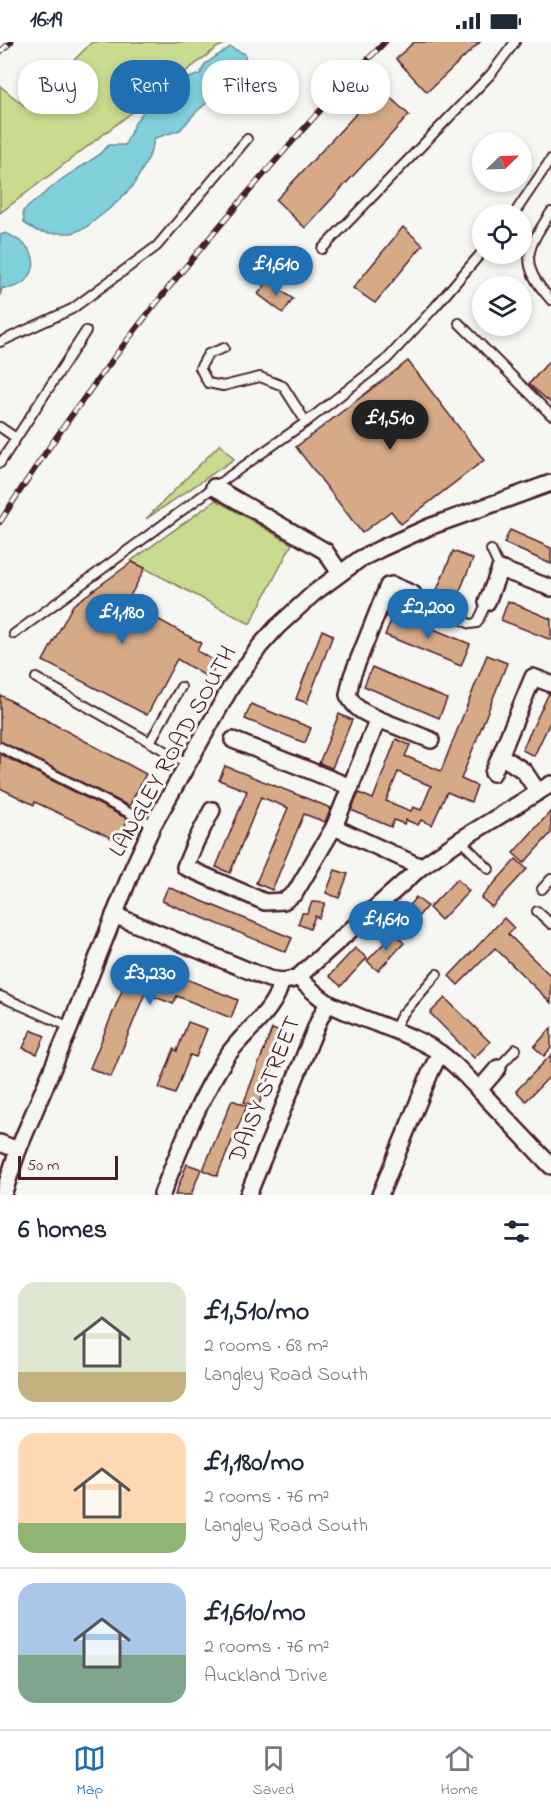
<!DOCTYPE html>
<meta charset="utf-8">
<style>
:root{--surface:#fff;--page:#f6f6f7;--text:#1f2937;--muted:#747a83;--line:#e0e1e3;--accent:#1f6fb2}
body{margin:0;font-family:"Indie Flower",sans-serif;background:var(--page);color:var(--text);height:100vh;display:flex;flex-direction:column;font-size:22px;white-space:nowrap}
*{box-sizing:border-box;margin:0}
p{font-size:20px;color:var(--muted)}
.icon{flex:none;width:33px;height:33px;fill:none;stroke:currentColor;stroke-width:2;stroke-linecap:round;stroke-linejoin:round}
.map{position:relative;height:1153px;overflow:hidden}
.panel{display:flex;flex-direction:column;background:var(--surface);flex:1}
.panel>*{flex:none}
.hud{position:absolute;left:18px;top:18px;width:516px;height:54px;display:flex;gap:12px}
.needle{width:39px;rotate:67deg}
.tools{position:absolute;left:472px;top:90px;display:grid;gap:12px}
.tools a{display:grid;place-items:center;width:60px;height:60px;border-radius:50%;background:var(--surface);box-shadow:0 3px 9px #0003;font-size:30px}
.scale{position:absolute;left:18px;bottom:15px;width:100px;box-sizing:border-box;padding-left:6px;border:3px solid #4a1f2b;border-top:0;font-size:16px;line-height:21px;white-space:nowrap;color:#4a1f2b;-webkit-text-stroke:4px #f6f6f2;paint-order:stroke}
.price{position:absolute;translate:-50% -51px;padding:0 14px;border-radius:21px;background:var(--accent);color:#fff;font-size:20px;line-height:39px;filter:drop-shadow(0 2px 3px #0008)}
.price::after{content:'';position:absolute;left:50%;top:36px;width:18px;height:14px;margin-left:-9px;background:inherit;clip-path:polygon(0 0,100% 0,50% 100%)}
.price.selected{background:#222;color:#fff}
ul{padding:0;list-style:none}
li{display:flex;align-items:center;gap:18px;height:150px;padding:0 18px}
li+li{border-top:2px solid var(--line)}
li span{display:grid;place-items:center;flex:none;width:168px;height:120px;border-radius:18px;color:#555}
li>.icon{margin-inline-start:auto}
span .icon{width:72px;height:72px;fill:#fffc;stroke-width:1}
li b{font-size:26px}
h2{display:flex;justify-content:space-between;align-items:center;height:72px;padding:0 18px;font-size:26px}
.pill{padding:0 21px;border-radius:24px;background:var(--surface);box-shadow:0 3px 9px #0003;font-size:21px;line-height:54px}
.pill.selected{background:var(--accent);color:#fff}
.status{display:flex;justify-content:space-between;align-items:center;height:42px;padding:0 30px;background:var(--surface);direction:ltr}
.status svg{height:16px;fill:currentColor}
.tabs{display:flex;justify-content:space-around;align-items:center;height:84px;border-top:2px solid var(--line);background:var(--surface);font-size:16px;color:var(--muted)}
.tabs a{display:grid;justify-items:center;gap:3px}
.tabs .selected{color:var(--accent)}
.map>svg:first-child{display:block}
</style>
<div class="status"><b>16:19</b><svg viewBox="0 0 49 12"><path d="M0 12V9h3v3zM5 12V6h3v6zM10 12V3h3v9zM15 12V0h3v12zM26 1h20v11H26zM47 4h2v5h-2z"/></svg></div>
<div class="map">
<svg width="551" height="1153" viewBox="0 0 551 1153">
<rect width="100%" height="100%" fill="#f6f6f2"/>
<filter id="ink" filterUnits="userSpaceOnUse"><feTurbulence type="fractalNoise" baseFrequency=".0167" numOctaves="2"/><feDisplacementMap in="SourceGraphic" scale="12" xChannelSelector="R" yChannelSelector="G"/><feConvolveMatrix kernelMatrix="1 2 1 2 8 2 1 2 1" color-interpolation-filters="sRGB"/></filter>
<g filter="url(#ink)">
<g fill="#c9db8f" stroke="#8a7d5d" stroke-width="1.5">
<path d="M92,0H229L218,5L0,171V44L27,66Z"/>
<path d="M220,402L234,417L146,477Z"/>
<path d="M216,458L292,502L250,582L131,519Z"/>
</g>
<g fill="#80d0db" stroke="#6a8995" stroke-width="1.5">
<path d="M230,5L245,12L246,25L239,34L196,70L180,88L155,96L149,115L133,144L114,163L85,186L72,191H48L37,189L24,181L23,169L62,137L96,115L109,103H125L135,81L143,70L167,53L176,41L200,32L205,22Z"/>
<path d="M6,191C15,196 28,202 32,213C39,233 20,248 2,246L0,255V193Z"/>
</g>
<g fill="#d6aa87" stroke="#4a1f2b" stroke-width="1.5" fill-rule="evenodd">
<path d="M414,0H480L427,50L396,17Z"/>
<path d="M380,46L409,73L305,186L276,158Z"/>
<path d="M403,185L423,203L375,261L353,246Z"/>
<path d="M268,239L293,257L283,271L258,252Z"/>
<path d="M551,317V361L529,342Z"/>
<path d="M408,319L484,418L401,482L391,469L362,491L296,405Z"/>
<path d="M510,488L551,506V522L504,501Z"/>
<path d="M453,509L473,517L454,563L434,555Z"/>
<path d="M132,520L145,526L127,560L201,601L197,609L218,621L209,636L177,617L147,673L43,619L73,563Z"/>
<path d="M508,559L551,577V598L501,578Z"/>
<path d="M394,571L470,602L461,624L385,593Z"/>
<path d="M322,588L333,593L307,661L296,657Z"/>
<path d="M487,613L507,621L461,737L477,744L471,760L447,750L432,783L421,778L418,783L406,778L404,782L394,778L391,785L351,768L359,751L373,757L396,697L410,703L405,714L441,729ZM398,730L431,744L421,768L413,765L411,769L386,759Z"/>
<path d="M372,625L447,657L439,676L364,644Z"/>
<path d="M549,651L551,652V678L534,714L522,708Z"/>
<path d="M0,653L146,732L129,764L0,699Z"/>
<path d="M251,662L311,686L305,701L245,677Z"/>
<path d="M339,672L352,678L332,726L319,721Z"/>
<path d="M0,712L128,777L118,799L35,760L34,763L0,746Z"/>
<path d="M225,724L331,766L325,780L304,772L272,848L256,841L288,766L261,755L230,831L216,825L247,749L219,738Z"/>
<path d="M551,769V791L524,821L513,811Z"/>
<path d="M516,817L527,827L492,865L481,856Z"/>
<path d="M335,828L348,832L339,856L326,851Z"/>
<path d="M457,837L469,849L441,878L429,866Z"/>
<path d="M168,845L292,896L286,910L162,859Z"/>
<path d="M416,855L427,864L403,893L392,884Z"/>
<path d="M312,860L325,861L319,876L315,874L310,887L298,882L302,871H307Z"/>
<path d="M504,876L514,886L508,892L551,934V961L495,906L458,943L449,934Z"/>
<path d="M394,891L404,901L378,929L367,919Z"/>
<path d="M355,906L367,916L341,944L329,934Z"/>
<path d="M137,912L166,924L162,933L182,941L184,936L238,958L231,976L177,954L173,962L145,951L111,1035L90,1026Z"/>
<path d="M445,956L490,1000L474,1016L430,971Z"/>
<path d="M188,980L207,987L196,1015L190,1013L175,1052L159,1046L174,1007L177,1009Z"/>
<path d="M551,986V1006L544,1014L534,1005Z"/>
<path d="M272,987L286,992L258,1065L244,1060Z"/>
<path d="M31,988L45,994L37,1012L23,1006Z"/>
<path d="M551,1013V1033L526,1059L516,1049Z"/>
<path d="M232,1058L247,1064L217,1134L203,1128Z"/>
<path d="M187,1122L201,1127L191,1153H175Z"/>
</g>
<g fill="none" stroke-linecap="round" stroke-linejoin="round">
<g stroke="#4a1f2b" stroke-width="12">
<g id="service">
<path d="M551,170C526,208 518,221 551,258"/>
<path d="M514,172L551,117"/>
<path d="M322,207L491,32L515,0"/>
<path d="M459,281L551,373"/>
<path d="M0,300L72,267L157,204L247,97"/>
<path d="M224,306L208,312L200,326L208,341L223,344L260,335L283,344L306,380"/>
<path d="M0,385L16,396"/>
<path d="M0,421L86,289"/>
<path d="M491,508L500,527"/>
<path d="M413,552L470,582L477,581L487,560"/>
<path d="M14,592L214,445L306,380L387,317L435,265L483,209"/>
<path d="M36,636L187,721"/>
<path d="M150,700L181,645"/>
<path d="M0,705L153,783"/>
<path d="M460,798L489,827"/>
<path d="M542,847L551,837"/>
<path d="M537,869L551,882"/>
<path d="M0,954L70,985"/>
<path d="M394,988L401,974L437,932"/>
<path d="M498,1026L516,1007"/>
</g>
</g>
<g stroke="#4a1f2b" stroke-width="20">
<g id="minor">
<path d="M214,445L325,509L340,531"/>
<path d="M487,560L500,527L551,546"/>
<path d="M378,677L431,698"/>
<path d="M233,698L351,745"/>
<path d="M501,714L524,729L538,750"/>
<path d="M493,731L533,635L551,642"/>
<path d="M212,768L196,799L185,825L265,860L284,859L295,851L334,785L421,825"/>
<path d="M334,785L378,677C363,670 356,668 348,653L352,634L388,544L392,543L413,552"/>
<path d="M114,873L269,937C280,939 288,940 298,935L421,825L460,798L551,742"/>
<path d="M298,935C308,945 318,955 330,962C361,978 396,986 427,1003C448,1014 463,1031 479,1048L498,1026"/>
<path d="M479,1048L551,1124"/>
<path d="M0,1101L18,1108"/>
<path d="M162,1152C181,1104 199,1057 227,1014C244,989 275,970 281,940"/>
<path d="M3,1153L18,1108L70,985L133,826L153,783L231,645L260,604L277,585L314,551L360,517L382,506L429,485L551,441"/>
<path d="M248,1153L319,978L328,961"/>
<path d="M380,1153L431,1029L440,1011"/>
</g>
</g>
<use href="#service" stroke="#f6f6f2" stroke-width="8"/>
<use href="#minor" stroke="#f6f6f2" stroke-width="15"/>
<g stroke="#4a1f2b" stroke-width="6">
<g id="rail">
<path d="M0,10L11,0"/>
<path d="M0,480C68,372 146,270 229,173C279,114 330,55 385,0"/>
</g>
</g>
<use href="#rail" stroke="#f6f6f2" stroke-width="4" stroke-dasharray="11" stroke-linecap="butt"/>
</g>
</g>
<g text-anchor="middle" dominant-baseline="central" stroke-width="6" stroke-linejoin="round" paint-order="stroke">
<g font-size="24" fill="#4a1f2b" stroke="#f6f6f2">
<text transform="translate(174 710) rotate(-61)">LANGLEY ROAD SOUTH</text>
<text transform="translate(266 1048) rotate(-68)">DAISY STREET</text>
</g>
</g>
</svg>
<div class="tools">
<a><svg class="needle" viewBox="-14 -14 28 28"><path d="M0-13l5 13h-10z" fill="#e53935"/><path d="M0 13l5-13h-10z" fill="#747a83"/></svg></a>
<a><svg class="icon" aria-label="locate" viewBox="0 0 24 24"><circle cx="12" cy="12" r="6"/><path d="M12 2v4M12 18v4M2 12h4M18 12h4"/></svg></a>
<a><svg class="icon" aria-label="layers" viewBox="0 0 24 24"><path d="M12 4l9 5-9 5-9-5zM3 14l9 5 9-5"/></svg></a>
</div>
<div class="scale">50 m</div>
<b class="price" style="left:276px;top:255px">£1,610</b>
<b class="price selected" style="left:390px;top:409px">£1,510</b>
<b class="price" style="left:428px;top:598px">£2,200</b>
<b class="price" style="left:122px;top:603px">£1,180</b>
<b class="price" style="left:386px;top:910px">£1,610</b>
<b class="price" style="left:150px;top:964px">£3,230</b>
<div class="hud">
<a class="pill">Buy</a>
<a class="pill selected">Rent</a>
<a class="pill">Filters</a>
<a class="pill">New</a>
</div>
</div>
<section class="panel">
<h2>6 homes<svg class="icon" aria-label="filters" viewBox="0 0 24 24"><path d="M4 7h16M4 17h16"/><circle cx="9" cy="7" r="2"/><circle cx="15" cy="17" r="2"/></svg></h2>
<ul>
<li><span style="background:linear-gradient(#dfe7d0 75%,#c2b280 0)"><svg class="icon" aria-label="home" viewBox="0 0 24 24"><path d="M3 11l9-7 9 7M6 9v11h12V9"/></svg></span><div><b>£1,510/mo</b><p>2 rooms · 68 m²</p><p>Langley Road South</p></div></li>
<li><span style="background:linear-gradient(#ffd9b3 75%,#8fb573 0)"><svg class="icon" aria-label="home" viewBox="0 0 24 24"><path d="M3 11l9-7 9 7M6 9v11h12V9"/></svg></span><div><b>£1,180/mo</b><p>2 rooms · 76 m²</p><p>Langley Road South</p></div></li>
<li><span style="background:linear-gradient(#a9c7e8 60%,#7fa58c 0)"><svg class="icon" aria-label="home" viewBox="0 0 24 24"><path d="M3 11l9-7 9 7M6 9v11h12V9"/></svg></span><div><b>£1,610/mo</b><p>2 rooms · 76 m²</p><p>Auckland Drive</p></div></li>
</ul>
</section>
<nav class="tabs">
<a class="selected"><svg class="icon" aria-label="map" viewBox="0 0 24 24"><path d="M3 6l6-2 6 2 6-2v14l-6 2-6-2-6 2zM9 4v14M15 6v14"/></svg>Map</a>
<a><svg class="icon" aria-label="saved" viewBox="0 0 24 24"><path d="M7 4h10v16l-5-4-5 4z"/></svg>Saved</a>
<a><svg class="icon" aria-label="home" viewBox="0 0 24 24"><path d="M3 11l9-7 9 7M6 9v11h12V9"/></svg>Home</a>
</nav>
